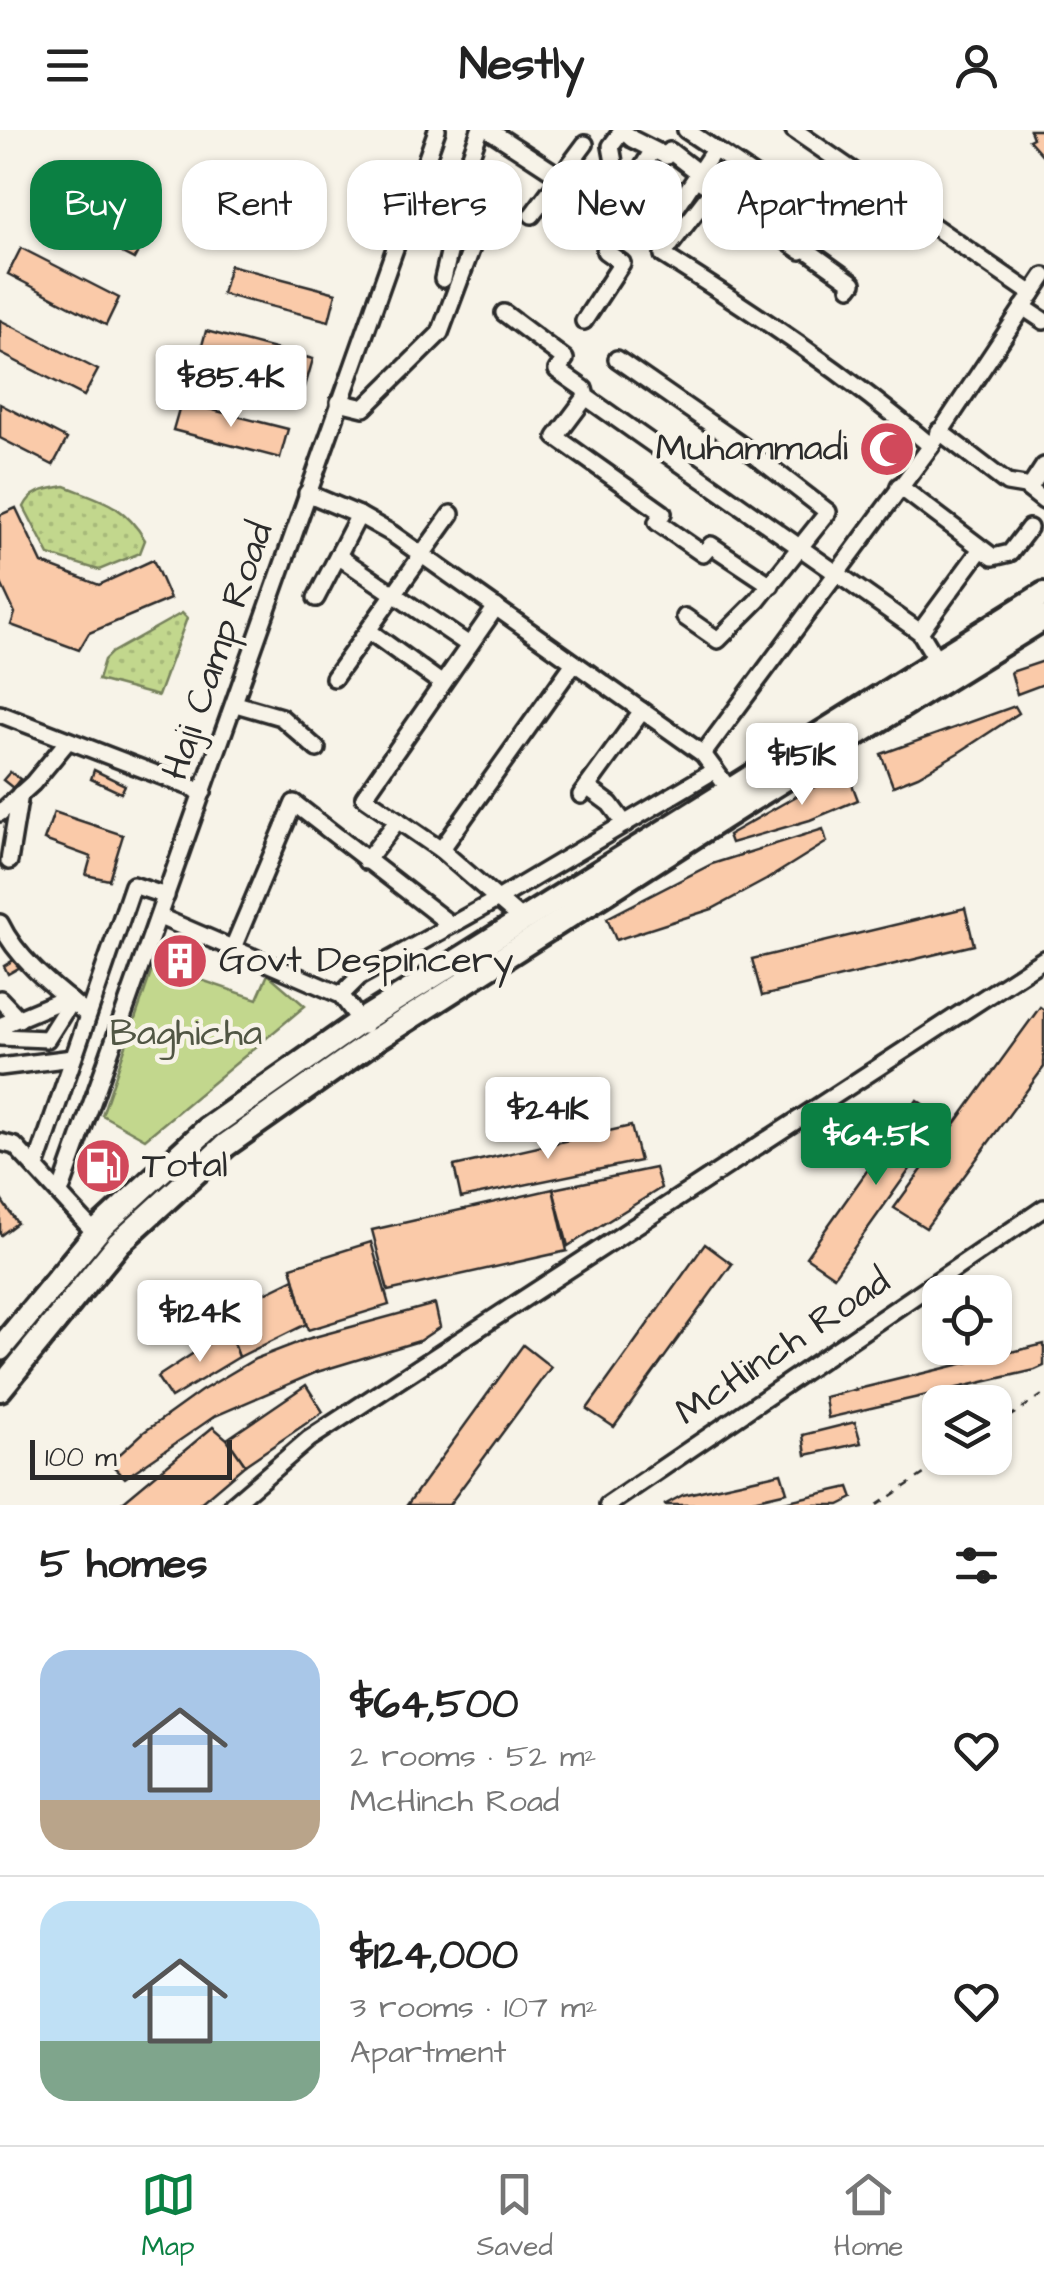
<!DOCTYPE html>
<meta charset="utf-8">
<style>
:root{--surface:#fff;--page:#f6f6f6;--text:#222;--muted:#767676;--line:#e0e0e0;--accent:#0b8043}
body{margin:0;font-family:"Architects Daughter",sans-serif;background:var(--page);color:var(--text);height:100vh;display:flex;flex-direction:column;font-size:38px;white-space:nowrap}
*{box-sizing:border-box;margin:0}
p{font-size:32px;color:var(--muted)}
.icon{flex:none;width:55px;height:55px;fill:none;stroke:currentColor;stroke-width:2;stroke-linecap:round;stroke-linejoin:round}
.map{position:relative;height:1375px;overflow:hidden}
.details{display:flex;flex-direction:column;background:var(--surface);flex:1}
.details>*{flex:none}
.banner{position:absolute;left:30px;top:30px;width:985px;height:90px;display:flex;gap:20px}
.fabs{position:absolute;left:922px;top:1145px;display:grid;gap:20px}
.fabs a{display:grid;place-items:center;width:90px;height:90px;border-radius:20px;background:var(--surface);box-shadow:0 2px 8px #0004;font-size:50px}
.scale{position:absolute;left:30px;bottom:25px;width:202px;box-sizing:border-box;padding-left:10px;border:5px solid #2b2b2b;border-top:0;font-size:28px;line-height:35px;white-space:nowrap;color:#2b2b2b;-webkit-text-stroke:8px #f7f3e8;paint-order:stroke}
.price{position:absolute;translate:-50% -85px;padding:0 22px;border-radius:10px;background:#fff;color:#222;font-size:32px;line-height:65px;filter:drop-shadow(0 2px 5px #0008)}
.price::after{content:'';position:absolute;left:50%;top:60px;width:30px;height:22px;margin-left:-15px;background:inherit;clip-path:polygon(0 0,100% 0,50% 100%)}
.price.on{background:var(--accent);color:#fff}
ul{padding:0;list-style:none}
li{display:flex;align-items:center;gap:30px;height:250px;padding:0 40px}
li+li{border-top:2px solid var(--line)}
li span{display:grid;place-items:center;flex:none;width:280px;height:200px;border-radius:30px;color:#555}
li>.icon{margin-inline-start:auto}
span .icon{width:120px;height:120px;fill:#fffc;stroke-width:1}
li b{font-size:42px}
h2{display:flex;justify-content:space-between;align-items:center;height:120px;padding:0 40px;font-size:42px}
.tag{padding:0 35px;border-radius:30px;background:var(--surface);box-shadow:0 2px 8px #0004;font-size:35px;line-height:90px}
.tag.on{background:var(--accent);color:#fff}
header{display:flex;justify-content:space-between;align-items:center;height:130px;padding:0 40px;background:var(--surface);font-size:45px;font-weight:700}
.dock{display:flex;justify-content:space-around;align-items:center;height:140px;border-top:2px solid var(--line);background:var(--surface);font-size:28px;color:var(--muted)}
.dock a{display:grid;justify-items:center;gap:5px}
.dock .on{color:var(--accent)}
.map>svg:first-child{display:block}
</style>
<header><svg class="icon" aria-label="menu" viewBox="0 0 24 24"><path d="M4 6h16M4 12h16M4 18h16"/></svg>Nestly<svg class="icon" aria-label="person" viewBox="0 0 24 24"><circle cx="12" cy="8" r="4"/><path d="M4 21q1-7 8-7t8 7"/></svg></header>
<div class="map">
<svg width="1044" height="1375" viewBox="0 0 1044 1375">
<defs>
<pattern id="grass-dots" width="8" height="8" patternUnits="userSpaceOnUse" patternTransform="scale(2.5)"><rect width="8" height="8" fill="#c2d78d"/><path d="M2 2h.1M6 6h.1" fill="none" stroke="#a7b97a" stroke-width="1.8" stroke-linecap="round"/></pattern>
</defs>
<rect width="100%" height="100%" fill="#f7f3e8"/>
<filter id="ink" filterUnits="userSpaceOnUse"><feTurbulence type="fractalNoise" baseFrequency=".01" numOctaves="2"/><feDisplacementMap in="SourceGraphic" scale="20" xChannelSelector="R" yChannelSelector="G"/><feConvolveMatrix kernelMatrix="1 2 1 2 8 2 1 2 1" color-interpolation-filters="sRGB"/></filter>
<g filter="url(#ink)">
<g fill="url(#grass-dots)" stroke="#76815c" stroke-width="2.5">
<path d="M65,356C101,370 124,374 145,410L140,423L99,440L49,425L24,377C32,360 47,359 65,356Z"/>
<path d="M182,483L187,488L158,566L98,550L104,530L111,523Z"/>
</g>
<path fill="#c2d78d" stroke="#76815c" stroke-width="2.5" d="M154,834L257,869L268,844L305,876L145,1009L102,985Z"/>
<g fill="#facaa9" stroke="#2b2b2b" stroke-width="2.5">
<path d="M1030,0H1044V27L1029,10L1033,8Z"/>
<path d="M50,53L148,103L134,129L36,79Z"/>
<path d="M21,118L119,168L106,195L8,144Z"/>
<path d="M230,135L336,163L329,191L222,164Z"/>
<path d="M0,190L98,240L84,266L0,223Z"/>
<path d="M206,201L313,229L305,257L198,230Z"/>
<path d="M181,272L288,299L280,328L173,300Z"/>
<path d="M0,274L67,309L53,335L0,308Z"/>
<path d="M16,378L42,433L99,455L153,430L170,469L89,503L79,520L11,495L15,483L0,451V385Z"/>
<path d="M1044,531V554L1017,564L1011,542Z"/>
<path d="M1015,576L1019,583L958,623L918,646L893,656L881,624Z"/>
<path d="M94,640L125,655L121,663L91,649Z"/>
<path d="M847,641L858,670L810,690L731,713L728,705L800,664Z"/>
<path d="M10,642L20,649L13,658L3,650Z"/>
<path d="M54,682L123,705L109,750L86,745L91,727L44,710Z"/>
<path d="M823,699L827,712L766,750L712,779L616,810L607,788L712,734Z"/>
<path d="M965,778L974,815L762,866L752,829Z"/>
<path d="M172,819L194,826L188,842L167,836Z"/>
<path d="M17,828L22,836L8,844L4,836Z"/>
<path d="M1040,877L1044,880V937L926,1098L894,1078Z"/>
<path d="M917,970L945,990L834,1146L806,1127Z"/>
<path d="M631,996L640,1031L461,1068L454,1036Z"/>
<path d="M655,1038L661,1058L568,1116L553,1059Z"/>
<path d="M553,1059L567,1121L388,1161L372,1100Z"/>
<path d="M0,1068L17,1093L1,1105L0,1104Z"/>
<path d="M371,1112L389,1175L308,1200L291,1137Z"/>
<path d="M705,1114L732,1134L614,1297L587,1279Z"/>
<path d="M294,1149L306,1194L239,1227L222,1184Z"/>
<path d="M435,1174L440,1197L419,1211L317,1242L215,1286L125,1348L110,1333L144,1302L201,1261L255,1229L307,1209Z"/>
<path d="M229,1200L239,1227L171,1268L157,1247Z"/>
<path d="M1044,1214V1236L1035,1240L828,1288L825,1267Z"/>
<path d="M523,1215L551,1237L449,1375H407Z"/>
<path d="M306,1255L323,1282L245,1335L227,1309Z"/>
<path d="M855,1292L861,1313L806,1325L803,1305Z"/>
<path d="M213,1297L227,1309L245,1335L198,1375H119Z"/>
<path d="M781,1343L787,1362L731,1375H664L683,1365Z"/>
<path d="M849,1357L853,1368L839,1375H771Z"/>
</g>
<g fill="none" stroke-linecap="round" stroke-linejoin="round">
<g stroke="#2b2b2b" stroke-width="22">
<g id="minor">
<path d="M489,0L561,47"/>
<path d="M622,0L632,9L666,26L670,21L697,42"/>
<path d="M686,0L777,61L775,65L826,101"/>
<path d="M794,0L1032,164"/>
<path d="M622,1L611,16L618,55L609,68L613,78L668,118L712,61"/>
<path d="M617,48L628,53L634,51L653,20"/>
<path d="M696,48L801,121L804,118L807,120L853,153L850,157"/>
<path d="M675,79L714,20"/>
<path d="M451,81L480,0"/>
<path d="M532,85L585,14"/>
<path d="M663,125C757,184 847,244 931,316"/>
<path d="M443,149L458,84"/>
<path d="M1023,177L1044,191"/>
<path d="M504,183L565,229L557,240L584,259L586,267L920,502L938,532"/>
<path d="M584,191L622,133L605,121L627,88"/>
<path d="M617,229L744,317L828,382L757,471L718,510L685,487"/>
<path d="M586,267L556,307L663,383L657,392L703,424L711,415L771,455"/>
<path d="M339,272L364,278L440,203L481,93L413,67"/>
<path d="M939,301L1007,353L1025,356L1044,371"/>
<path d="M899,356L993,427L1010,423L1029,398"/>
<path d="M1029,359L1044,336"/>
<path d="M307,363L359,385L391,403L703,624L731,662"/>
<path d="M338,426L469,515"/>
<path d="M316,468L359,385"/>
<path d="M369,501L441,553"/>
<path d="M920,502L981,419"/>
<path d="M334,548L451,384"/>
<path d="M236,574L281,587L317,619"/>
<path d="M0,584L203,662"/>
<path d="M703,624L931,316L1044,146"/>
<path d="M587,657L610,674L625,694"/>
<path d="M581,665L642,581"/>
<path d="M0,683L33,653L67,612"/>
<path d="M441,720L364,667L496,477"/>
<path d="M9,731L20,664"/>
<path d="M366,731L398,690"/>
<path d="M160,787L341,865L364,896"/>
<path d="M523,791L441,720L574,533"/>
<path d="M0,793C18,831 56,859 88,885"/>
<path d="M232,820L294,673L451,795"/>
<path d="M341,865L359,847L498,769L715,640"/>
<path d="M0,869L19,889"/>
<path d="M0,896L67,868"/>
<path d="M0,907L47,909L71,871"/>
<path d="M0,937L73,928"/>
<path d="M0,1012L15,1016L96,1104"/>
<path d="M36,1037L133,755L166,766"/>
<path d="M60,1063L437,0"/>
<path d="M232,1375L309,1309L1044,829"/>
<path d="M608,1375L1044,1078"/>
</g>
</g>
<g stroke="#2b2b2b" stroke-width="30">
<g id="highway">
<path d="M0,1219L101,1097L207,999L361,891L1044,464"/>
<path d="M0,1259L119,1113L226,1015L375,910L741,676L1044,488"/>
</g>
</g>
<g stroke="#2b2b2b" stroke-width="2.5" stroke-dasharray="8 8" stroke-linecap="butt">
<path d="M995,1296L1044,1264"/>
<path d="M877,1375L948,1328"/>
</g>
<use href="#minor" stroke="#f7f3e8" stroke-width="15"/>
<use href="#highway" stroke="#f7f3e8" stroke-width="22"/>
</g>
</g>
<defs>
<g id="mosque-disc" transform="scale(2.875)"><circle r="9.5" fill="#d1495b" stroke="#f7f3e8"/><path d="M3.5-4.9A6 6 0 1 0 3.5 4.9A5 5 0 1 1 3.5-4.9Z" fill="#fff"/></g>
<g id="building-disc" transform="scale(2.875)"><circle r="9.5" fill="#d1495b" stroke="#f7f3e8"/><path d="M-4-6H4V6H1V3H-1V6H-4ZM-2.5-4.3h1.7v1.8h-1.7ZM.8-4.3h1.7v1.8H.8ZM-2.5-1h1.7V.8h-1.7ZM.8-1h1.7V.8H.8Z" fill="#fff"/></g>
<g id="fuel-disc" transform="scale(2.875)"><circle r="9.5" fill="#d1495b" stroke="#f7f3e8"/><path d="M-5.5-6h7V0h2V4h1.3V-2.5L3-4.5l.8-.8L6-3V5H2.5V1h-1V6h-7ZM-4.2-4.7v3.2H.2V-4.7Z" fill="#fff"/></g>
</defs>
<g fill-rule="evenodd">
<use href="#mosque-disc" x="887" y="319"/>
<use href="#building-disc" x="180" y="831"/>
<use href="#fuel-disc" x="103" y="1036"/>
</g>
<g text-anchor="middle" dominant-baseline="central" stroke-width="9" stroke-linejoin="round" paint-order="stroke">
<g font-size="38" fill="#2b2b2b" stroke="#f7f3e8" text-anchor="start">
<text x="848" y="319" text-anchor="end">Muhammadi</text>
<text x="219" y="831">Govt Despincery</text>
<text x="142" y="1036">Total</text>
</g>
<g font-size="38" fill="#2b2b2b" stroke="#f7f3e8">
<text transform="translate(218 521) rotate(-71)">Haji Camp Road</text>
<text transform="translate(783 1217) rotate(-34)">McHinch Road</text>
</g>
<g font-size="38" fill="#515644" stroke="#f7f3e8">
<text x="186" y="904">Baghicha</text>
</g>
</g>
</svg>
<div class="fabs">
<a><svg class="icon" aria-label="locate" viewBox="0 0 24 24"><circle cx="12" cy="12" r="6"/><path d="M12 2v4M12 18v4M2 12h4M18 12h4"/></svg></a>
<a><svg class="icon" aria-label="layers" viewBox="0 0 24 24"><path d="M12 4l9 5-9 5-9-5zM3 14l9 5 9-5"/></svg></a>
</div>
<div class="scale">100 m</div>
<b class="price" style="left:231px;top:300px">$85.4K</b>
<b class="price" style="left:802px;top:678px">$151K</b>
<b class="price" style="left:548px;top:1032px">$241K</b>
<b class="price on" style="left:876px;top:1058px">$64.5K</b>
<b class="price" style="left:200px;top:1235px">$124K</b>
<div class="banner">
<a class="tag on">Buy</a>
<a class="tag">Rent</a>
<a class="tag">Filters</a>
<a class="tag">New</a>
<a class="tag">Apartment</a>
</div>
</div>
<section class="details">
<h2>5 homes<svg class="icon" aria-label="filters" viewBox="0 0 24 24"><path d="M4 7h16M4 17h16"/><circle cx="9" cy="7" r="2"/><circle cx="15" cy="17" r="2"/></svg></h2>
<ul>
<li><span style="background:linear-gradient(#a9c7e8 75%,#b9a48a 0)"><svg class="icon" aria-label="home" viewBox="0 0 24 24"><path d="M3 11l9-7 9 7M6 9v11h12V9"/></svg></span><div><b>$64,500</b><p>2 rooms · 52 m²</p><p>McHinch Road</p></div><svg class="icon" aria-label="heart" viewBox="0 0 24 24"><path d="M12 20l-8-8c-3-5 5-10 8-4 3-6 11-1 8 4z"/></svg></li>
<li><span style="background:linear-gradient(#bfe0f5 70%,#7fa58c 0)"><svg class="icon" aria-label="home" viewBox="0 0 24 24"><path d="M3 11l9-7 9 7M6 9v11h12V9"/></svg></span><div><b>$124,000</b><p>3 rooms · 107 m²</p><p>Apartment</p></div><svg class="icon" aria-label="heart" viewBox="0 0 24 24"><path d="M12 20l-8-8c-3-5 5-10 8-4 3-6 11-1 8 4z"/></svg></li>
</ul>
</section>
<nav class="dock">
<a class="on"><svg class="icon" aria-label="map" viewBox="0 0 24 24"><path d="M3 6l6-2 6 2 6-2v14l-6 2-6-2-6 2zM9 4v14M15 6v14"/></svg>Map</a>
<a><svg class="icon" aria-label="saved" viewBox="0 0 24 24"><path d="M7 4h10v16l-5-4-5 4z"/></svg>Saved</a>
<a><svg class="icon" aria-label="home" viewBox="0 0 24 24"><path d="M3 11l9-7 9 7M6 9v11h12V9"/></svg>Home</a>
</nav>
